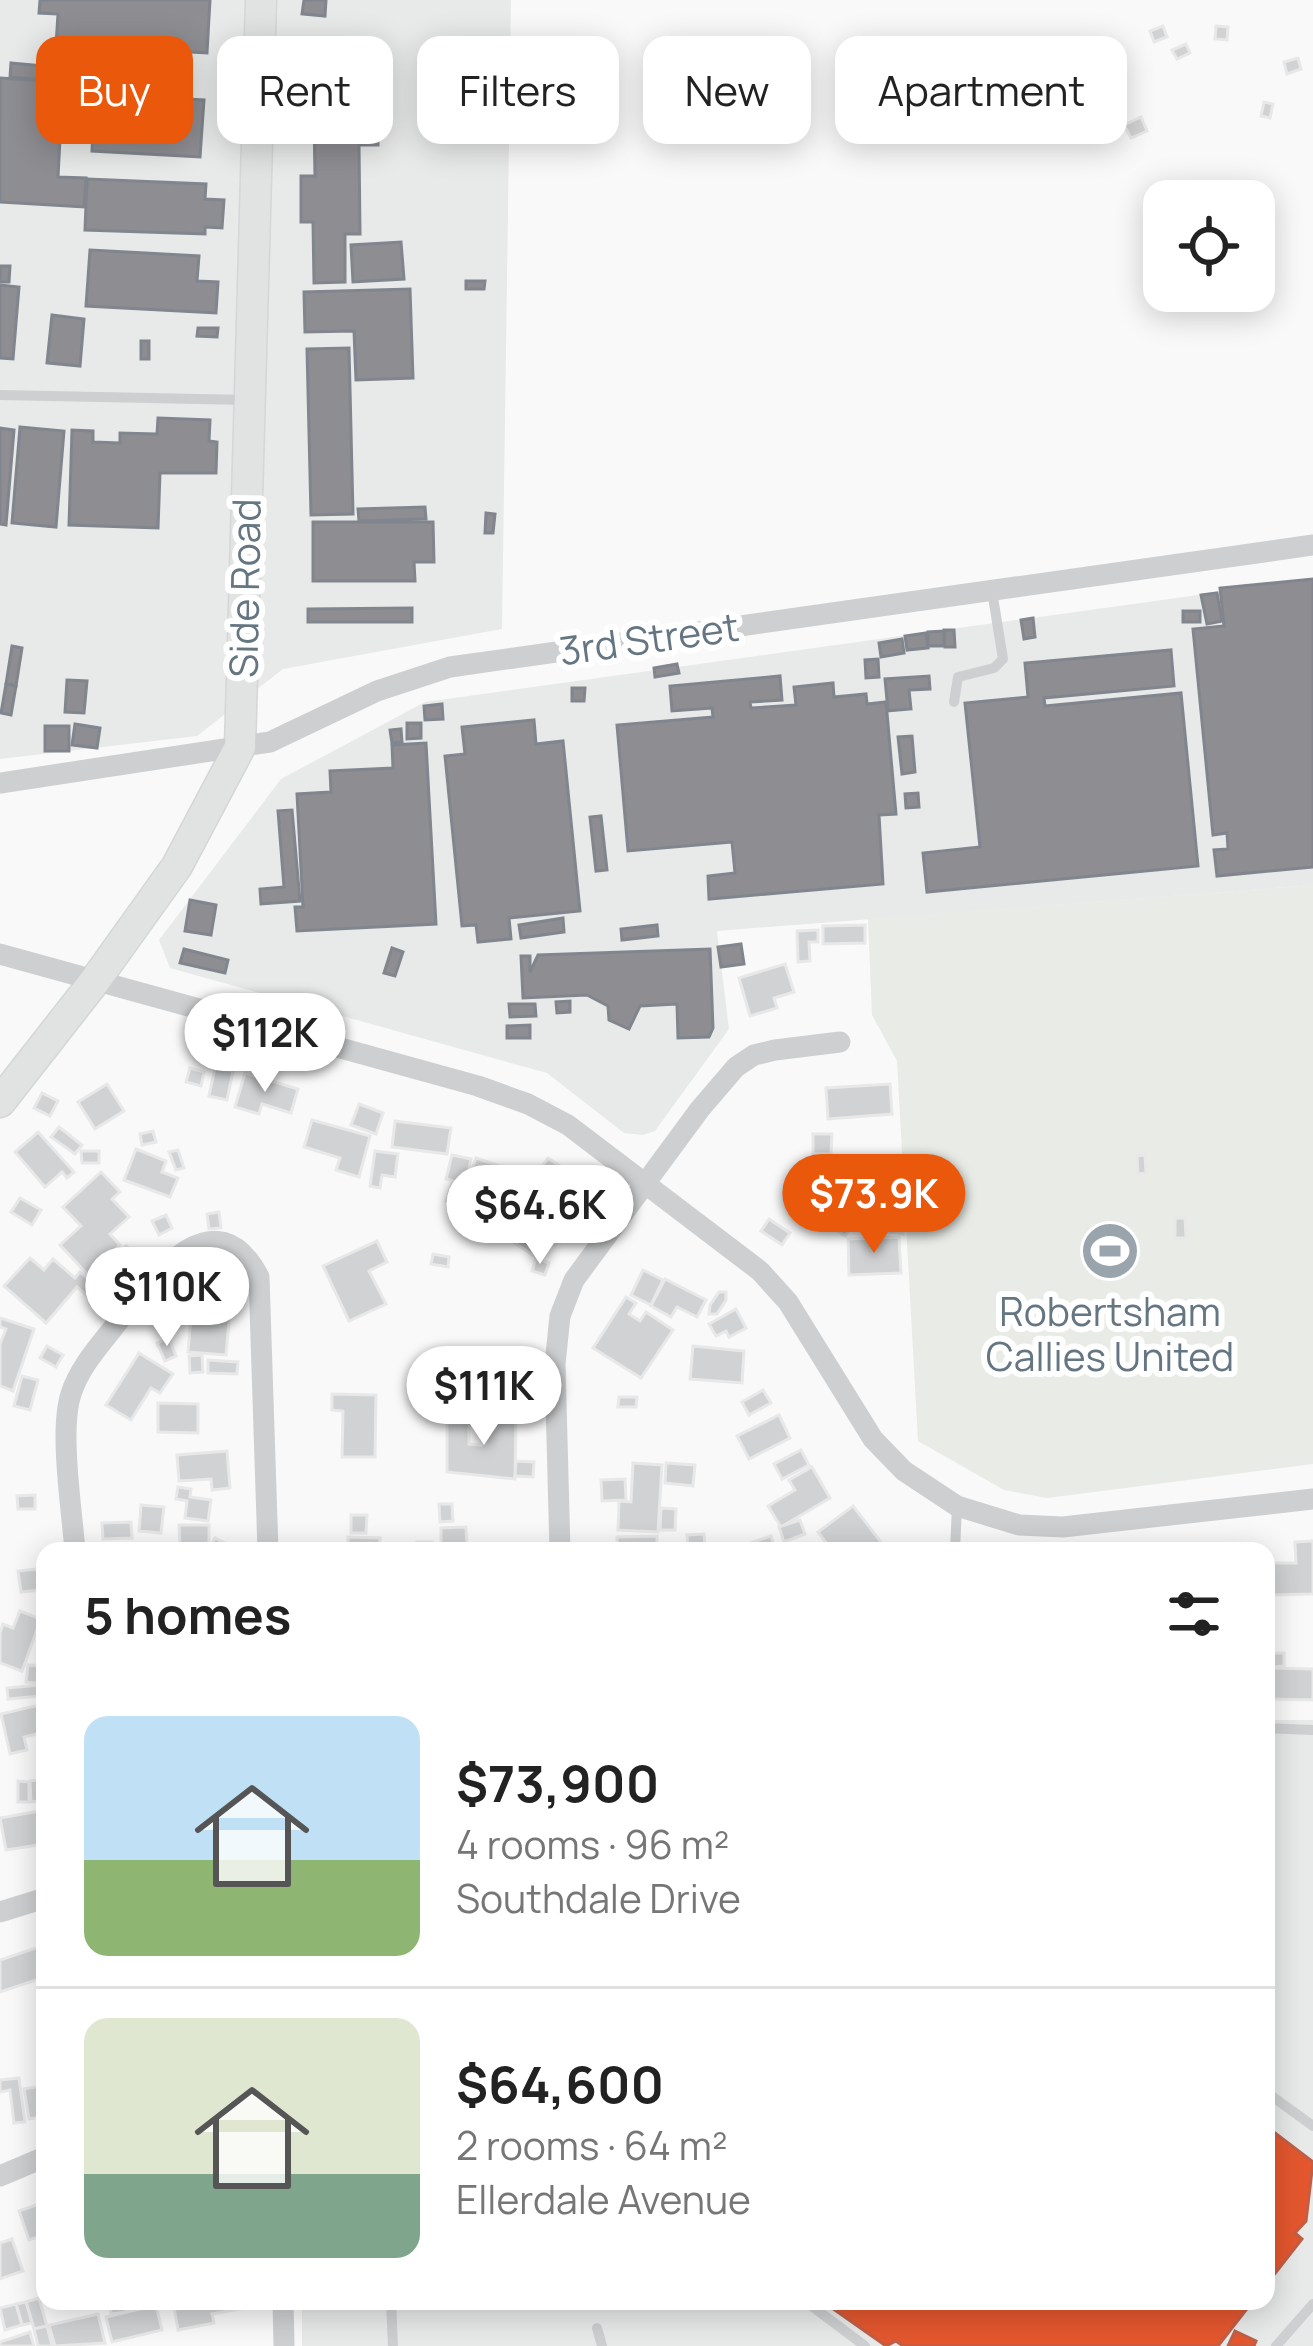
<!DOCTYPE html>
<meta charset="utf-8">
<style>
:root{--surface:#fff;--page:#f6f6f6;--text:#222;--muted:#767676;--line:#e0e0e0;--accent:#ea580c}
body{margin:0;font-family:Manrope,sans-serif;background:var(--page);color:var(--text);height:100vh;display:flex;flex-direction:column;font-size:45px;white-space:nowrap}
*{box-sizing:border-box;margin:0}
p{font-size:39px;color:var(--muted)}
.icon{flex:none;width:66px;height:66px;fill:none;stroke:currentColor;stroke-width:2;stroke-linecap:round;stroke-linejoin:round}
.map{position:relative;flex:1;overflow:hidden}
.details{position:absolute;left:36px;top:1542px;width:1239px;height:768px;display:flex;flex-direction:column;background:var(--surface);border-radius:24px;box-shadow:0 6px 30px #0003}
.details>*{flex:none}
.hud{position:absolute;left:36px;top:36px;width:1242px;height:108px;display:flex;gap:24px}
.tools{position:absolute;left:1143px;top:180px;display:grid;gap:24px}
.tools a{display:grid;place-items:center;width:132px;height:132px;border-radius:24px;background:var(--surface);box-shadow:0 6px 30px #0003;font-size:60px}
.price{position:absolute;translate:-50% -102px;padding:0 27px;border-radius:42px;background:#fff;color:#222;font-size:39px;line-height:78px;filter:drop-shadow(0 3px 6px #0008)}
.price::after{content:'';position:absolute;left:50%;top:72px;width:36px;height:27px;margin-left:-18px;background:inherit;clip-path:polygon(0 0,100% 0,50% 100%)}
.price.active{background:var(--accent);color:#fff}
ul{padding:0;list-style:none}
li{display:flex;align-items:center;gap:36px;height:300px;padding:0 48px}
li+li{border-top:3px solid var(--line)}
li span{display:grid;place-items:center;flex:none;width:336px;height:240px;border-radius:24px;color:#555}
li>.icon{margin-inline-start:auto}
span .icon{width:144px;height:144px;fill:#fffc;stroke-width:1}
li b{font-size:51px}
h2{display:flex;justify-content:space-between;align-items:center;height:144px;padding:0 48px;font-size:51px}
.pill{padding:0 42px;border-radius:24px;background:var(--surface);box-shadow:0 6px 30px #0003;font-size:42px;line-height:108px}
.pill.active{background:var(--accent);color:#fff}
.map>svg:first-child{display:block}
</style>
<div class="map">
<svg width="1313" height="2346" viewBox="0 0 1313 2346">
<rect width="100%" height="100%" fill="#f9f9f9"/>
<g fill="#e8e9e9">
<path d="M0,0H511L502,629L283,669L197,736L0,759Z"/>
<path d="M1313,579V885L717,931L729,1029L655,1131L643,1135L624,1133L547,1073L170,968L159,940L281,779L425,702Z"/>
<path d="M1266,1720H1313V2346H302V2301H1266Z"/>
</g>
<path fill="#e8ebe6" d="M1313,885V1464L1047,1498L1004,1490L918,1441L897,1061L872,1015L868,919Z"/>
<g fill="#e4572e" stroke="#be6048" stroke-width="3">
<path d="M1266,2126L1313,2162L1306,2221L1295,2233L1302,2239L1266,2285Z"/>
<path d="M822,2301H1253L1218,2346H903L896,2341L886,2346Z"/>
<path d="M1235,2331L1256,2341L1254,2346H1228Z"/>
</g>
<g fill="#8d8d92" stroke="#81868e" stroke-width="3">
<path d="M40,0H210L207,53L56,45L58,14L39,13Z"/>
<path d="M304,0H326L325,16L302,14Z"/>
<path d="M313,58H377L378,145H359L360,234H345V282L314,283L313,222H301V176H315Z"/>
<path d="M11,63L45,66L44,80L10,77Z"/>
<path d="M0,78L63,82L58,177L86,178L84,207L0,202Z"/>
<path d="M112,81L130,82L129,96L204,100L200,157L92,151L95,88L111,89Z"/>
<path d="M294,86L309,88L306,119L292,118Z"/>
<path d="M87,179L206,184L205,199L224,200L222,228L205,227V234L85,230Z"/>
<path d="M401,242L404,279L353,282L351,245Z"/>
<path d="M90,250L199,256L197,281L218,282L216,313L86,306Z"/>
<path d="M0,266H10L9,282H0Z"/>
<path d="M466,281H485L484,289H466Z"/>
<path d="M0,285L19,287L13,359L0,358Z"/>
<path d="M410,289L413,378L356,380L354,331L305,332L304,292Z"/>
<path d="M52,315L84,319L80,366L47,363Z"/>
<path d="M198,328H218L217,337L197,336Z"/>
<rect x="141" y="341" width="8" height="18"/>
<path d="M349,348L353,514L311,515L307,349Z"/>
<path d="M158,418L210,420L209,441L217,442L216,473H160L158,528L69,525L72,430L93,431V442L120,443V433L157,434Z"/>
<path d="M20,427L64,431L56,527L12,523Z"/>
<path d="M0,428L14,430L6,525L0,524Z"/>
<path d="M425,507L426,519L359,521L358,509Z"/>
<path d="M486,513L495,514L493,533H485Z"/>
<path d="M313,522H433L434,562H414L415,581H313Z"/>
<path d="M1313,579V867L1217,876L1214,850L1228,849L1227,833L1213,835L1193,629L1224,626L1220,588Z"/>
<path d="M1217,593L1222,621L1207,624L1201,595Z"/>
<path d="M412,608V622H308V609Z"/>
<rect x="1183" y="611" width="17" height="11"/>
<path d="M1033,618L1035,637L1024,639L1021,620Z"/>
<path d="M944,630H954L955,647H945Z"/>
<path d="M944,631V646H928V632Z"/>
<path d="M926,633L928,648L907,650L905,636Z"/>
<path d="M902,639L904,653L881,657L879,643Z"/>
<path d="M12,646L22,648L16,686L6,684Z"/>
<path d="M1171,650L1174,686L1044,698L1045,706L1181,693L1198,866L927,892L923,853L980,847L965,703L1028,697L1025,663Z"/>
<path d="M878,659L879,677L866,678L865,660Z"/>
<path d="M677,664L679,673L655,677L654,668Z"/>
<path d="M780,676L782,700L750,702L751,708L796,705L794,687L833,683L834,697L866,694L867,704L886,702L896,814L879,815L883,884L709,899L708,876L735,873L732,842L628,851L617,725L713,717L712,708L672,711L670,686Z"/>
<path d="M929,676L930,689L909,690L911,709L888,711L885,679Z"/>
<path d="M67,680L87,681L84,713L65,712Z"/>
<path d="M6,684L16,686L11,715L1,713Z"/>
<path d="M572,688H585L584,701H572Z"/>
<path d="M442,704L443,719L425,720L424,706Z"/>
<path d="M534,720L536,744L563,741L580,911L509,918L511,939L478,942L476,925L462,926L445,756L465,754L462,727Z"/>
<path d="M407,723H421V738L407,739Z"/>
<path d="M75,724L100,728L97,748L72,745Z"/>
<rect x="45" y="726" width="24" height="25"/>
<path d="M401,729L402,742L392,743L390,730Z"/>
<path d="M912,736L915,772L902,774L898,737Z"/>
<path d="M426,743L436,924L297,931L295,907H303L297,794L331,792L330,771L393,768L392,745Z"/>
<path d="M918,793L919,807L906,808L905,794Z"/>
<path d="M292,810L300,901L261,904L260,889L284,887L278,811Z"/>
<path d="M601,816L607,870L596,871L590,817Z"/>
<path d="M190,900L216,905L211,935L185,931Z"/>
<path d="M563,918L564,932L521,938L519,925Z"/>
<path d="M657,925L658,936L622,940L621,929Z"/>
<path d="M741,944L744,964L721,967L718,947Z"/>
<path d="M392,948L403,952L395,976L384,973Z"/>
<path d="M184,949L228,960L225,973L180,963Z"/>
<path d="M710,949L713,1028L709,1037L678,1038L677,1004L640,1006L629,1029L609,1020L608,1006L587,995L523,998L521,956H530V972L538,955Z"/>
<path d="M570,1001V1012L557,1013L556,1002Z"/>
<path d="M509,1004H535L536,1016L510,1017Z"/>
<path d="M530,1025V1038H507V1026Z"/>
</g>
<g fill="#d0d2d3" stroke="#e8e8e8" stroke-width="3">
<path d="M1163,26L1167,37L1154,42L1150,31Z"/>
<path d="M1216,26L1228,27L1227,40L1215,39Z"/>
<path d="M1186,44L1190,53L1177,59L1172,50Z"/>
<path d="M1298,58L1301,69L1287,74L1284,62Z"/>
<path d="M1264,102L1273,104L1270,118L1261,116Z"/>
<path d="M1141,117L1147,131L1131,138L1124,125Z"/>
<path d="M865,925V943L823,944V926Z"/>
<path d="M818,930V942H809L810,961L798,962L797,931Z"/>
<path d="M785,964L794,992L774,998L777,1008L750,1016L739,978Z"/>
<path d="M190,1068L204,1072L201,1086L186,1082Z"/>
<path d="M215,1068L233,1071L227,1100L209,1096Z"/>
<path d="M245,1073L298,1089L291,1113L262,1104L259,1114L235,1107Z"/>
<path d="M107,1084L124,1111L95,1129L78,1102Z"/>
<path d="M890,1084L892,1114L828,1119L826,1088Z"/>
<path d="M42,1093L58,1101L50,1116L34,1108Z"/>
<path d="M359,1104L383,1113L376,1134L351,1125Z"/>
<path d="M312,1120L370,1136L359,1177L336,1170L340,1158L304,1147Z"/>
<path d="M395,1121L451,1128L447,1154L392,1147Z"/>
<path d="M59,1127L82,1145L75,1154L51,1137Z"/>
<path d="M153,1131L156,1142L142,1145L140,1134Z"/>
<path d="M38,1132L74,1172L67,1178L62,1172L45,1187L15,1152Z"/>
<path d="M813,1134H832L831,1154H813Z"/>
<path d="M136,1149L166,1161L162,1172L178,1178L170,1197L124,1180Z"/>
<path d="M178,1150L184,1168L176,1170L169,1152Z"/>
<path d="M81,1151H99V1163H82Z"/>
<path d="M375,1151L398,1154L395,1177L382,1175L380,1188L370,1186Z"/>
<path d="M452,1155L471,1159L465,1184L446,1179Z"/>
<path d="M1145,1155L1146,1173L1138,1174L1137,1156Z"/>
<path d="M476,1158L512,1170L495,1218L446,1201L452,1183L466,1187Z"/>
<path d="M548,1158L587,1184L537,1258L498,1232Z"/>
<path d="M101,1172L120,1192L112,1199L129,1217L110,1234L120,1245L88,1275L60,1245L81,1226L63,1207Z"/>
<path d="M847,1187L870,1199L862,1214L839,1202Z"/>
<path d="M20,1198L41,1210L32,1225L11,1212Z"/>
<path d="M894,1198L906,1200L903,1234L891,1232Z"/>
<path d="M843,1205L859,1215L845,1236L830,1226Z"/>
<path d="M219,1212L221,1228L209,1229L207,1214Z"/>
<path d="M166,1215L172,1228L159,1235L152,1221Z"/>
<path d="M1175,1218H1185L1186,1238H1175Z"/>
<path d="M769,1219L790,1233L782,1245L761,1231Z"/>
<path d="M899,1237L901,1273L849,1275L848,1239Z"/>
<path d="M377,1241L387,1262L369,1271L386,1304L349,1321L323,1266Z"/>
<path d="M126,1246L138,1257L116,1283L103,1273Z"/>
<path d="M433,1254L449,1257L448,1267L431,1264Z"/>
<path d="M30,1258L44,1270L53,1259L75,1278L80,1272L107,1296L98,1306L77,1287L46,1323L4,1286Z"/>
<path d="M536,1258L549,1263L545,1275L532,1271Z"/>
<path d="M643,1270L663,1280L651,1305L631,1295Z"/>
<path d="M665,1279L706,1300L697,1317L677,1307L671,1317L651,1306Z"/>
<path d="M719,1292H726V1300L717,1314H709L710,1305Z"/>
<path d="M626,1297L636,1303L629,1314L640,1321L646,1312L673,1330L641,1378L593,1348Z"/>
<path d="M209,1298L231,1300L226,1355L188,1352L192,1304L208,1305Z"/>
<path d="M736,1309L746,1328L729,1337L726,1331L716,1336L709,1324Z"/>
<path d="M0,1318L34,1329L13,1391L0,1386V1344L6,1329L0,1327Z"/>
<path d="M169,1338L176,1356L165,1361L157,1343Z"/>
<path d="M47,1346L63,1355L56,1367L40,1358Z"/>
<path d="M693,1346L744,1351L742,1383L690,1379Z"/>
<path d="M139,1353L173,1374L160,1393L151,1388L131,1420L106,1405Z"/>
<path d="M202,1355L203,1372L190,1373L189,1356Z"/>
<path d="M208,1360L238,1362L237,1374L208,1373Z"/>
<path d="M22,1376L38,1380L30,1410L14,1406Z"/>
<path d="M763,1390L771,1403L749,1415L742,1402Z"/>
<path d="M332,1394L376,1395L375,1457H342L343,1411L332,1410Z"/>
<path d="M619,1397H637L636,1407H618Z"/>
<path d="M158,1403L198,1404V1433L158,1432Z"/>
<path d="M779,1415L790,1438L749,1459L737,1436Z"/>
<path d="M482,1416H516L515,1479L447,1472V1423H469V1444L481,1445Z"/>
<path d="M801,1450L809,1465L782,1479L774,1464Z"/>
<path d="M227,1451L230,1488L212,1490L211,1479L179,1481L177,1455Z"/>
<path d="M516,1461L534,1462L533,1477L515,1476Z"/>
<path d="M633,1463L662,1465L658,1532L618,1530L619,1501L631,1502Z"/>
<path d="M666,1463L695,1465L693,1486L665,1483Z"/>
<path d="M812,1467L830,1498L781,1527L768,1506L795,1490L789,1480Z"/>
<path d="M625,1479L626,1500L602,1501L601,1480Z"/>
<path d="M178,1487L191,1489L190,1497L211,1500L208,1521L185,1518L187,1501L176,1499Z"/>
<path d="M35,1495V1509H18L17,1496Z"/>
<path d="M439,1504H452L453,1521L440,1522Z"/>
<path d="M141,1505L164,1507L161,1533L139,1531Z"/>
<path d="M853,1506L888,1551H832L818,1532Z"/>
<path d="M661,1508L676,1509L675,1530H660Z"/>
<path d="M351,1515H367L366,1533H351Z"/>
<path d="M800,1520L805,1534L784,1542L779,1527Z"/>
<path d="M131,1522L132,1538L103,1539L102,1523Z"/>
<path d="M179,1525H209V1546H180Z"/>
<path d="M466,1527L467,1549H441V1528Z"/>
<path d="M704,1534L705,1546L688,1548L687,1535Z"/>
<path d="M657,1536V1551H617V1537Z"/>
<path d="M771,1536L776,1551H732V1549Z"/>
<path d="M348,1537L380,1538L379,1551H348Z"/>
<path d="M215,1538L235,1548L233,1551H208Z"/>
<path d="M1313,1541V1594L1266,1595V1563H1296L1295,1542Z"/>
<path d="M417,1542H432L433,1551H417Z"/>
<path d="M38,1569L41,1590L21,1592L18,1571Z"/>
<path d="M20,1611L41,1619L22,1671L0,1663V1633L3,1624L13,1628Z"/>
<path d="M1271,1653H1284V1666L1271,1667Z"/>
<path d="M28,1665L45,1666L44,1684L26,1682Z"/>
<path d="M1266,1668L1313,1669V1700L1266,1699Z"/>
<path d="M40,1685L41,1696L8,1699L7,1688Z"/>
<path d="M43,1704L45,1732L24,1737L27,1750L10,1754L1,1714Z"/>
<path d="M45,1779V1801L31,1802L30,1781Z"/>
<path d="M18,1781L29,1782V1802H18Z"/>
<path d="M45,1810V1844L6,1850L0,1818Z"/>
<path d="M42,1946L45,1977L0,1992V1960Z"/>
<path d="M19,2078L25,2122L14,2123L10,2090L0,2092V2080Z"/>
<path d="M41,2086L45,2116L29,2119L24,2089Z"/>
<path d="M45,2202V2235L29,2240L19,2211Z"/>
<path d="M12,2239L23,2271L0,2279V2243Z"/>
<path d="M39,2298L47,2326L34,2329L26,2302Z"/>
<path d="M124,2301L126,2312L111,2314L109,2302Z"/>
<path d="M173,2301H243L245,2308L212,2314L214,2323L178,2330Z"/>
<path d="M26,2302L32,2323L22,2325L16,2304Z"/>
<path d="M16,2304L22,2325L5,2330L0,2308Z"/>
<path d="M156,2305L162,2330L112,2342L106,2317Z"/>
<path d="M98,2314L105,2343L55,2346L49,2325Z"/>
<path d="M47,2326L52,2346H38L34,2329Z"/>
<path d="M30,2332L34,2346H0V2342Z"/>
</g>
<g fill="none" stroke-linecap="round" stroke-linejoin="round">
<g stroke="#d5d6d7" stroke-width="33">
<path id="secondary" d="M0,1102L94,982L177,866L240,747L261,0"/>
</g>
<g stroke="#cecfd0" stroke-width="10">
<path d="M0,395L248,400"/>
<path d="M954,702L958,677L994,668L1003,659L992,591"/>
<path d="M955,1551L957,1506"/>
<path d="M1266,1728L1313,1730"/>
<path d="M1266,2092L1313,2126"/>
<path d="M391,2301L393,2346"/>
<path d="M805,2301L865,2346"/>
<path d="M597,2328L602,2346"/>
<path d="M1276,2346L1313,2304"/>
</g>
<g stroke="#cecfd0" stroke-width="21">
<path d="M0,783L270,742L377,691L450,667L1313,545"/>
<path d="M0,954L478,1086L528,1104L568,1125L760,1271L788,1302L873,1439L904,1471L957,1506L1019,1525L1063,1527L1313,1499"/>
<path d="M75,1551C72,1511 59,1430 71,1394C80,1365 103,1342 121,1318C153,1276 216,1194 259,1277L268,1551"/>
<path d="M560,1551L555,1364L560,1316L574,1280L700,1109L736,1067L754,1055L775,1050L840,1042"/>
<path d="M0,1912L45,1898"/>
<path d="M0,2176L45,2157"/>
<path d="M283,2301L284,2346"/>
</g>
<use href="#secondary" stroke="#e1e2e2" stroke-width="30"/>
</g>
<defs>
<g id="stadium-disc" transform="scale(3)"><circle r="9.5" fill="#99a4ac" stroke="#fff"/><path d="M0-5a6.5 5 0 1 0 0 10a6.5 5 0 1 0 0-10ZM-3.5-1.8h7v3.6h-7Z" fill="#fff"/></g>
</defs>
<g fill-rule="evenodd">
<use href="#stadium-disc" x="1110" y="1251"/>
</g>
<g text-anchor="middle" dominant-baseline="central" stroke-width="12" stroke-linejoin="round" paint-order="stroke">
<g font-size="39" fill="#657683" stroke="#fff">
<text transform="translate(244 588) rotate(-89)">Side Road</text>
<text transform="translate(649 638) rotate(-8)">3rd Street</text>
</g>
<g font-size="39" fill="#657683" stroke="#fff">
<text x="1110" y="1311">Robertsham<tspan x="1110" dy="45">Callies United</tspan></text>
</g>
</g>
</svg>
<div class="tools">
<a><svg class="icon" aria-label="locate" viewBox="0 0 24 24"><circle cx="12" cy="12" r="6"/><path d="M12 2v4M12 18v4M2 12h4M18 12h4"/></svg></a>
</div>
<b class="price" style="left:265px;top:1095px">$112K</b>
<b class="price active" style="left:874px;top:1256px">$73.9K</b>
<b class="price" style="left:540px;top:1267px">$64.6K</b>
<b class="price" style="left:167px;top:1349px">$110K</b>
<b class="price" style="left:484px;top:1448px">$111K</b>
<div class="hud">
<a class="pill active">Buy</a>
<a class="pill">Rent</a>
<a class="pill">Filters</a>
<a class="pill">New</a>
<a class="pill">Apartment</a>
</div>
<section class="details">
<h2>5 homes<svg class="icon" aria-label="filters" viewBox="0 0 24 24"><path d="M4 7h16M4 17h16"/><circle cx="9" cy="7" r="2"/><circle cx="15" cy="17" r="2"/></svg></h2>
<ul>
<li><span style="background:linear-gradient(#bfe0f5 60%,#8fb573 0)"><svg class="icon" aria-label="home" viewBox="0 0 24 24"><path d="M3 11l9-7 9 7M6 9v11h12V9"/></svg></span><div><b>$73,900</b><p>4 rooms · 96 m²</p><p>Southdale Drive</p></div></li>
<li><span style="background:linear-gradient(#dfe7d0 65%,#7fa58c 0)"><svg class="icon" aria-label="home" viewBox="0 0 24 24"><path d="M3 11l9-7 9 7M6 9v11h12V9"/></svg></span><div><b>$64,600</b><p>2 rooms · 64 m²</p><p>Ellerdale Avenue</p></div></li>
</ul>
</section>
</div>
